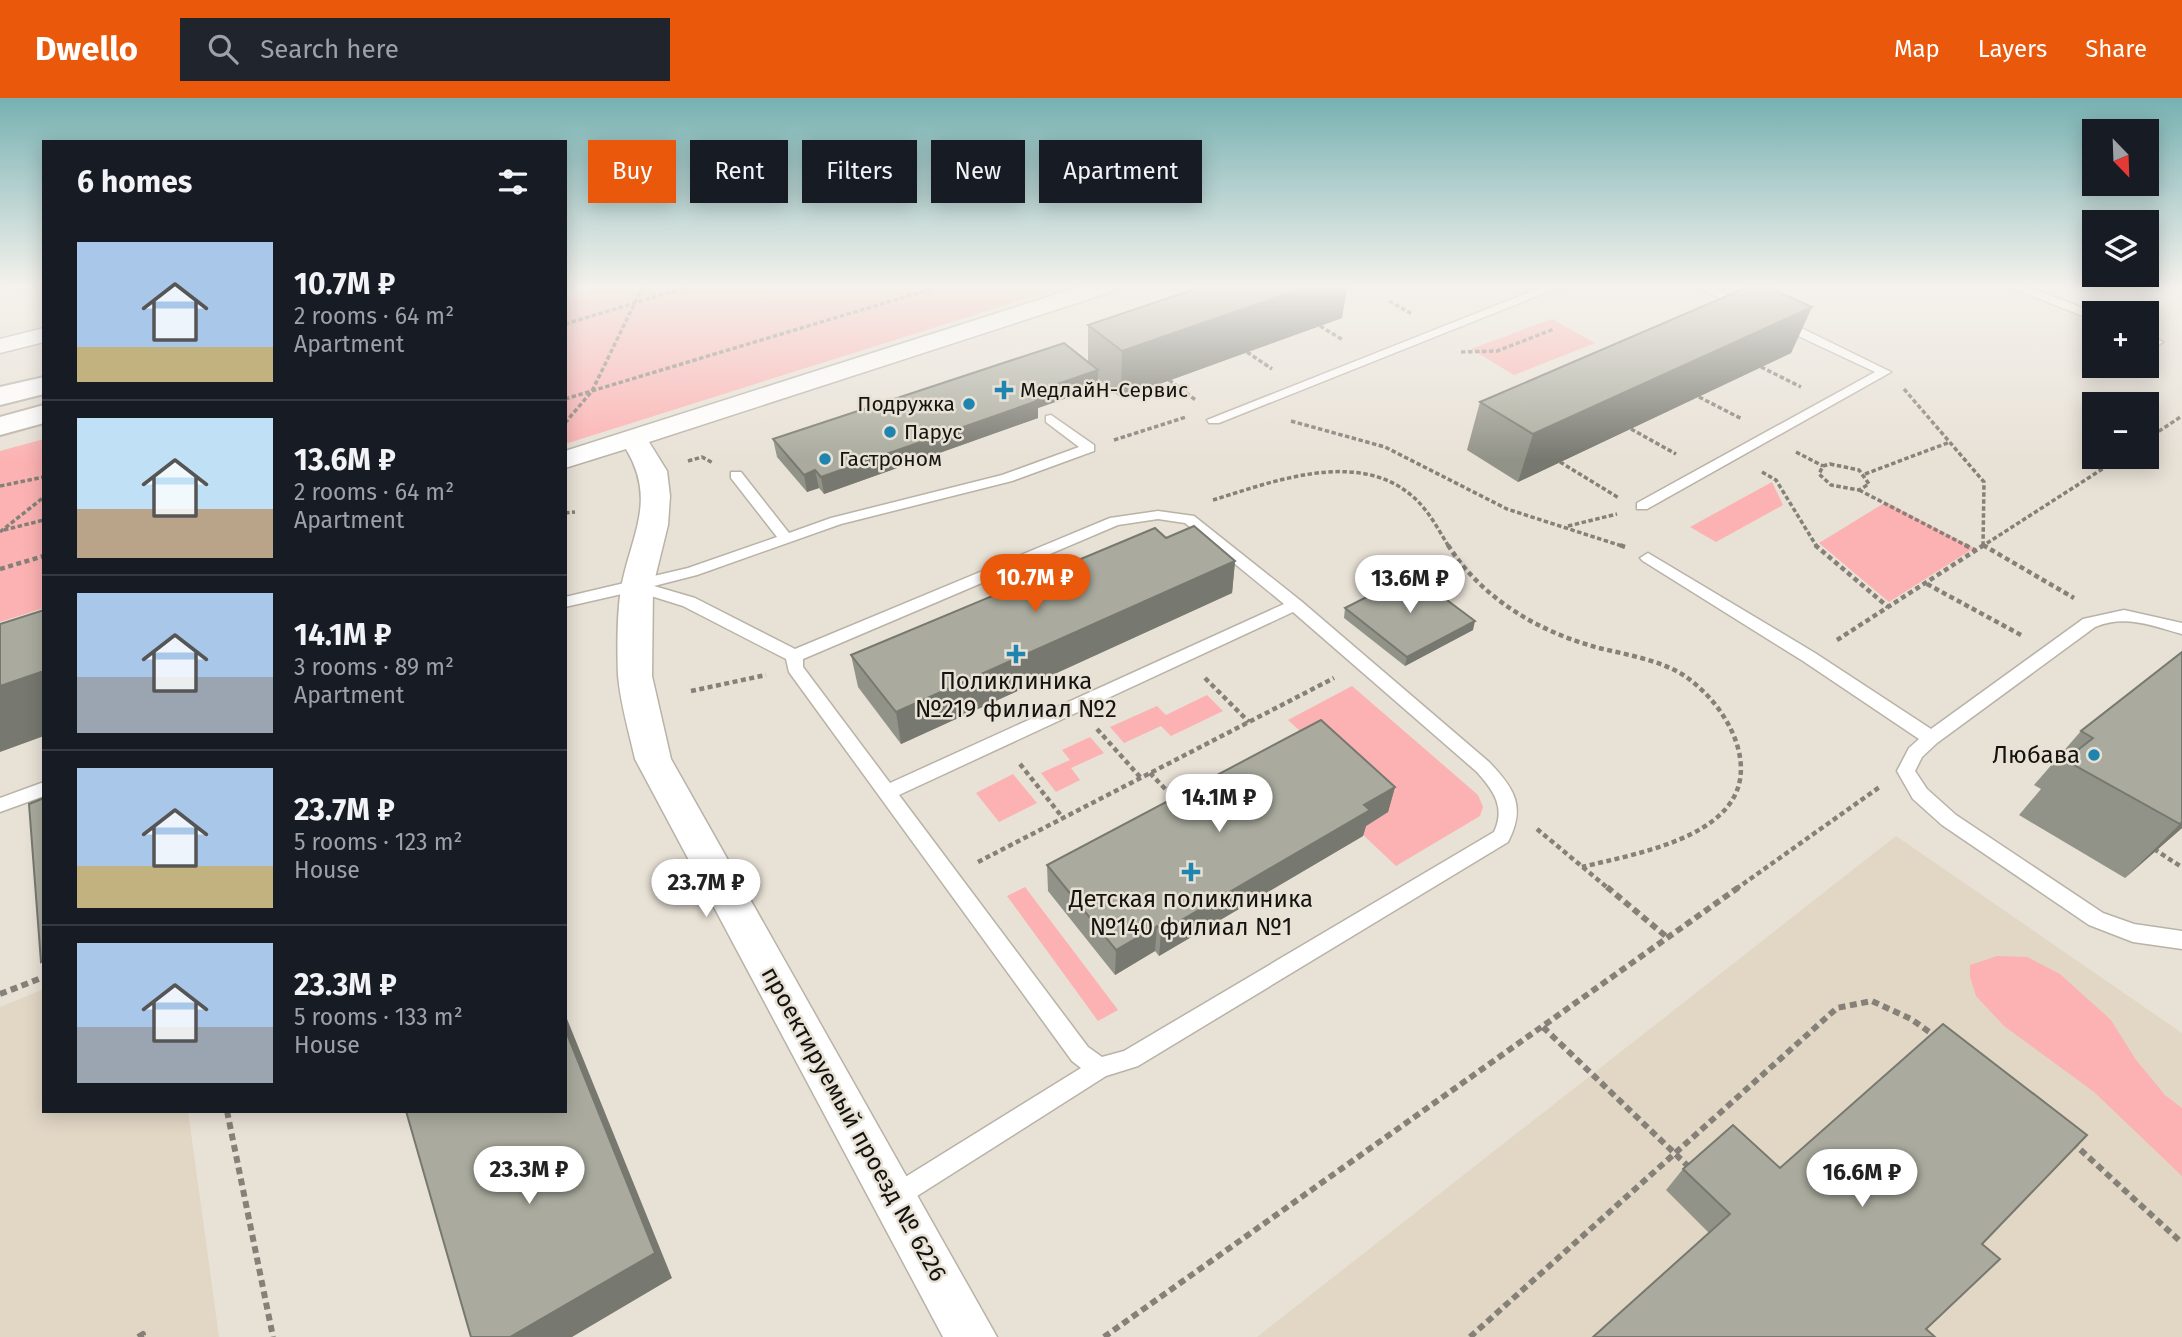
<!DOCTYPE html>
<meta charset="utf-8">
<style>
:root{--surface:#171b24;--page:#20242c;--text:#f1f3f6;--muted:#9ea1a6;--line:#363941;--accent:#ea580c}
body{margin:0;font-family:"Fira Sans",sans-serif;background:var(--page);color:var(--text);height:100vh;display:flex;flex-direction:column;font-size:26px;white-space:nowrap}
*{box-sizing:border-box;margin:0}
p{font-size:23px;color:var(--muted)}
.icon{flex:none;width:38px;height:38px;fill:none;stroke:currentColor;stroke-width:2;stroke-linecap:round;stroke-linejoin:round}
.map{position:relative;flex:1;overflow:hidden}
.side{position:absolute;left:42px;top:42px;width:525px;height:973px;display:flex;flex-direction:column;background:var(--surface);border-radius:0px;box-shadow:0 4px 18px #0003}
.side>*{flex:none}
.banner{position:absolute;left:588px;top:42px;width:665px;height:63px;display:flex;gap:14px}
.needle{width:46px;rotate:157deg}
.buttons{position:absolute;left:2082px;top:21px;display:grid;gap:14px}
.buttons a{display:grid;place-items:center;width:77px;height:77px;border-radius:0px;background:var(--surface);box-shadow:0 4px 18px #0003;font-size:35px}
.price{position:absolute;translate:-50% -60px;padding:0 16px;border-radius:24px;background:#fff;color:#222;font-size:23px;line-height:46px;filter:drop-shadow(0 2px 4px #0008)}
.price::after{content:'';position:absolute;left:50%;top:42px;width:21px;height:16px;margin-left:-10px;background:inherit;clip-path:polygon(0 0,100% 0,50% 100%)}
.price.selected{background:var(--accent);color:#fff}
ul{padding:0;list-style:none}
li{display:flex;align-items:center;gap:21px;height:175px;padding:0 35px}
li+li{border-top:2px solid var(--line)}
li span{display:grid;place-items:center;flex:none;width:196px;height:140px;border-radius:0px;color:#555}
li>.icon{margin-inline-start:auto}
span .icon{width:84px;height:84px;fill:#fffc;stroke-width:1}
li b{font-size:30px}
h2{display:flex;justify-content:space-between;align-items:center;height:84px;padding:0 35px;font-size:30px}
.tag{padding:0 24px;border-radius:0px;background:var(--surface);box-shadow:0 4px 18px #0003;font-size:24px;line-height:63px}
.tag.selected{background:var(--accent);color:#fff}
header{display:flex;align-items:center;gap:42px;box-sizing:border-box;height:98px;padding:0 35px;background:var(--accent);color:#fff}
header strong{font-size:33px}
nav{display:flex;gap:38px;margin-inline-start:auto;font-size:24px}
.search{width:490px;height:63px;background:var(--page);display:flex;align-items:center;gap:18px;box-sizing:border-box;padding:0 24px;border-radius:0px;color:var(--muted);font-size:26px}
.map>svg:first-child{display:block}
</style>
<header>
<strong>Dwello</strong>
<div class="search"><svg class="icon" aria-label="search" viewBox="0 0 24 24"><circle cx="10" cy="10" r="6"/><path d="M15 15l6 6"/></svg>Search here</div>
<nav><a>Map</a><a>Layers</a><a>Share</a></nav>
</header>
<div class="map">
<svg width="2182" height="1239" viewBox="0 0 2182 1239">
<rect width="100%" height="100%" fill="#e8e1d6"/>
<g fill="#e2d7c5">
<path d="M1896,738L2182,935V1239H1257Z"/>
<path d="M44,891V1013H188L219,1239H0V909Z"/>
</g>
<g fill="#fcb2b2">
<path d="M613,188H1066L565,346V201Z"/>
<path d="M1552,221L1595,245L1514,277L1471,251Z"/>
<path d="M44,341V510L0,524V353Z"/>
<path d="M1772,384L1783,407L1716,444L1690,429Z"/>
<path d="M1886,404L1974,450L1889,504L1819,445Z"/>
<path d="M1352,588L1478,697L1483,709L1480,718L1396,768L1358,732L1388,714L1288,622Z"/>
<path d="M1207,597L1223,613L1171,638L1161,628L1124,645L1110,629L1157,608L1166,617Z"/>
<path d="M1090,639L1104,655L1071,670L1080,682L1056,694L1041,675L1070,662L1062,652Z"/>
<path d="M1013,676L1037,705L999,724L976,695Z"/>
<path d="M1025,789L1118,912L1098,923L1007,798Z"/>
<path d="M1997,858L2027,859L2060,876L2111,922L2136,962L2165,997L2182,1010V1078L2094,994L2004,928L1976,898L1970,879V867Z"/>
</g>
<g fill="none" stroke-linecap="round" stroke-linejoin="round">
<g stroke="#b9b2a7" stroke-width="3">
<g id="service">
<path d="M1545,188H1562L1219,325H1209L1207,322Z"/>
<path d="M1695,188H1711L1750,208L1740,210Z"/>
<path d="M2008,188H2025L2096,215L2095,223Z"/>
<path d="M1775,221H1783L1891,274L1647,411H1637V405L1875,274L1775,227Z"/>
<path d="M2147,236L2163,244L2157,248L2147,244Z"/>
<path d="M1051,317L1094,347V353L1012,383L841,426L697,477L654,488L695,500L795,551L1110,420L1158,413L1194,418L1301,503L1489,664C1515,691 1526,709 1508,744L1138,968L1106,978L895,1112L886,1109L883,1100L886,1091L1081,970L1072,963L789,574L786,561L683,508L635,493L565,509V499L688,470L777,439L731,380V374H741L789,435L831,420L1002,377L1079,349L1046,324V318ZM1158,421L1185,425L1284,506L890,685L803,569V561L1118,427ZM1293,514L1477,674C1493,692 1506,709 1494,734L1124,953L1102,959L1088,949L899,697Z"/>
<path d="M1648,455L1815,555L1931,631L2083,521L2124,512L2182,525V536C2152,528 2126,516 2095,529L1937,645L1922,659L1915,673L1927,691L1956,717L2103,815L2134,826L2182,833V851L2133,844L2089,827L1942,727L1913,701L1897,673L1909,650L1919,641L1803,563L1643,463L1640,460Z"/>
<path d="M44,684V698L0,714V700Z"/>
</g>
</g>
<g stroke="#b9b2a7" stroke-width="3">
<g id="minor">
<path d="M1082,188H1117L1114,193L649,344L667,373L670,398L668,427L653,488L652,578L671,661L997,1239H943L635,661C629,634 620,604 618,577C617,551 617,510 622,485C633,434 656,401 626,351L565,370V353Z"/>
<path d="M44,230V244L0,255V241Z"/>
</g>
</g>
<g stroke="#b9b2a7" stroke-width="4">
<g id="secondary">
<path d="M44,279V296L0,307V289Z"/>
<path d="M44,307V325L0,337V319Z"/>
</g>
</g>
<g stroke="#858078" stroke-width="3.5" stroke-dasharray="4.5 2.5" stroke-linecap="butt">
<path d="M0,189L3,188"/>
<path d="M1389,203L1412,216"/>
<path d="M565,226L691,188"/>
<path d="M1320,228L1343,242"/>
<path d="M1247,254L1272,271"/>
<path d="M1461,254L1497,253L1554,231"/>
<path d="M1761,269L1801,289"/>
<path d="M1169,282L1197,303"/>
<path d="M1904,291L1984,384L1983,449"/>
<path d="M1699,299L1742,321"/>
<path d="M565,301L941,188"/>
<path d="M1291,323L1385,349L1507,411L1625,449"/>
<path d="M565,325L592,293L643,188"/>
<path d="M1631,331L1676,356"/>
<path d="M2147,341L2182,318"/>
<path d="M1114,342L1186,319"/>
<path d="M1796,354L1823,368"/>
<path d="M688,363L702,359L713,365"/>
<path d="M1560,364L1619,400"/>
<path d="M1830,366L1859,372L1869,386L1859,392L1831,387L1819,376L1823,368Z"/>
<path d="M1762,374L1776,382L1817,449"/>
<path d="M1865,376L1950,344"/>
<path d="M0,388L44,379"/>
<path d="M1859,392L1969,449"/>
<path d="M1213,402C1272,384 1356,351 1411,397C1428,411 1438,431 1449,449"/>
<path d="M565,415L575,414"/>
<path d="M1568,428L1617,416"/>
<path d="M4,432L44,422"/>
<path d="M0,434L44,399"/>
<path d="M1981,449L2121,359"/>
</g>
<g stroke="#858078" stroke-width="4.5" stroke-dasharray="5 3.5" stroke-linecap="butt">
<path d="M1448,447C1482,501 1539,534 1599,550C1628,557 1660,562 1685,578C1709,595 1730,621 1738,650C1761,736 1642,754 1582,769"/>
<path d="M1620,447L1625,449"/>
<path d="M1815,447L1888,509"/>
<path d="M1965,447L1976,453"/>
<path d="M1983,447L2074,500"/>
<path d="M0,471L44,458"/>
<path d="M1927,486L2021,537"/>
<path d="M1837,542L1984,447"/>
<path d="M1205,580L1249,624"/>
<path d="M691,593L766,577"/>
<path d="M1097,631L1141,680"/>
<path d="M1020,666L1063,720"/>
<path d="M1150,675L1170,696"/>
<path d="M1537,731L1609,791"/>
<path d="M2154,751L2180,768"/>
<path d="M978,764L1334,580"/>
<path d="M1736,791L1881,688"/>
</g>
<g stroke="#858078" stroke-width="6" stroke-dasharray="7 4.5" stroke-linecap="butt">
<path d="M1607,789L1668,840"/>
<path d="M0,896L44,879"/>
<path d="M1543,929L1691,1071"/>
<path d="M227,1013L273,1239"/>
<path d="M2072,1044L2182,1145"/>
<path d="M138,1239L143,1236V1239"/>
<path d="M1104,1239L1739,789"/>
<path d="M1470,1239L1837,910L1872,903L1911,921L1935,938"/>
</g>
<use href="#service" fill="#fff" fill-rule="evenodd"/>
<use href="#minor" fill="#fff" fill-rule="evenodd"/>
<use href="#secondary" fill="#fff" fill-rule="evenodd"/>
</g>
<g fill="#929388">
<path d="M1204,188H1347L1342,220L1121,300L1098,281V289L1038,310V320L824,396L819,390L807,394L777,359L773,341L1088,264V227Z"/>
<path d="M1812,209L1791,255L1518,384L1467,352L1480,304Z"/>
<path d="M1235,463L1232,495L901,646L858,589L851,557Z"/>
<path d="M1345,510L1473,532L1405,568L1344,520Z"/>
<path d="M2182,554V730L2125,780L2019,717L2041,691L2034,687L2081,633Z"/>
<path d="M1395,689L1388,714L1366,728L1363,738L1159,858L1155,853L1115,877L1048,793L1047,767Z"/>
<path d="M1780,1070L1982,1146L1926,1231L1709,1135L1666,1092L1683,1071Z"/>
</g>
<g fill="#77786f">
<path d="M1309,188H1347L1342,220L1121,300L1122,253Z"/>
<path d="M1812,209L1791,255L1518,384L1533,336Z"/>
<path d="M1098,272V289L1038,310V320L824,396L821,379L1029,296Z"/>
<path d="M815,372L819,390L807,394L804,377Z"/>
<path d="M1235,463L1232,495L901,646L896,614Z"/>
<path d="M1475,523L1473,532L1405,568L1407,559Z"/>
<path d="M44,573V638L0,654V588Z"/>
<path d="M1395,689L1388,714L1366,728L1363,738L1159,858L1161,834Z"/>
<path d="M2182,724V730L2125,780L2180,726Z"/>
<path d="M1157,828L1155,853L1115,877L1116,852Z"/>
<path d="M565,916L672,1180L572,1239H510L565,931Z"/>
</g>
<g fill="#aaab9e" stroke="#77786f" stroke-width="2">
<path d="M1204,188H1309L1122,253L1088,227Z"/>
<path d="M1750,188H1765L1812,209L1533,336L1480,304Z"/>
<path d="M1064,245L1098,272L1029,296L1037,303L821,379L815,372L804,377L773,341Z"/>
<path d="M1194,428L1235,463L896,614L851,557L1155,430L1166,440Z"/>
<path d="M1412,476L1475,523L1407,559L1345,510Z"/>
<path d="M44,512V573L0,588V526Z"/>
<path d="M2182,554V724L2180,726L2065,662L2093,640L2081,633Z"/>
<path d="M1321,622L1395,689L1364,707L1370,712L1161,834L1157,828L1116,852L1047,767Z"/>
<path d="M44,700V862L41,864L29,706Z"/>
<path d="M1943,926L2087,1037L1982,1146L2000,1161L1926,1231L1935,1239H1593L1730,1116L1683,1071L1733,1027L1780,1070Z"/>
<path d="M565,931L655,1155L510,1239H471L406,1013H565Z"/>
</g>
<linearGradient id="sky" x2="0" y2="1"><stop stop-color="#77b1b2"/><stop offset="0.52" stop-color="#f5f2ed"/><stop offset="1" stop-color="#f5f2ed" stop-opacity="0"/></linearGradient>
<rect width="2182" height="362" fill="url(#sky)"/>
<g fill="#1f84ae" stroke="#e8e1d6" stroke-width="2.5">
<path d="M1000.5 281.5h7v7h7v7h-7v7h-7v-7h-7v-7h7z"/>
<circle cx="969" cy="306" r="7"/>
<circle cx="890" cy="334" r="7"/>
<circle cx="825" cy="361" r="7"/>
<path d="M1012.5 545.5h7v7h7v7h-7v7h-7v-7h-7v-7h7z"/>
<circle cx="2094" cy="657" r="7"/>
<path d="M1187.5 763.5h7v7h7v7h-7v7h-7v-7h-7v-7h7z"/>
</g>
<g text-anchor="middle" dominant-baseline="central" stroke-width="5" stroke-linejoin="round" paint-order="stroke">
<g font-size="21" fill="#15130f" stroke="#e8e1d6" text-anchor="start">
<text x="1020" y="292">МедлайН-Сервис</text>
<text x="955" y="306" text-anchor="end">Подружка</text>
<text x="904" y="334">Парус</text>
<text x="839" y="361">Гастроном</text>
</g>
<g font-size="24" fill="#15130f" stroke="#e8e1d6">
<text x="1016" y="583">Поликлиника<tspan x="1016" dy="28">№219 филиал №2</tspan></text>
<text x="2080" y="657" text-anchor="end">Любава</text>
<text x="1191" y="801">Детская поликлиника<tspan x="1191" dy="28">№140 филиал №1</tspan></text>
</g>
<g font-size="24" fill="#15130f" stroke="#e8e1d6">
<text transform="translate(854 1026) rotate(61)">проектируемый проезд № 6226</text>
</g>
</g>
</svg>
<div class="buttons">
<a><svg class="needle" viewBox="-14 -14 28 28"><path d="M0-13l5 13h-10z" fill="#e53935"/><path d="M0 13l5-13h-10z" fill="#9ea1a6"/></svg></a>
<a><svg class="icon" aria-label="layers" viewBox="0 0 24 24"><path d="M12 4l9 5-9 5-9-5zM3 14l9 5 9-5"/></svg></a>
<a>+</a>
<a>−</a>
</div>
<b class="price selected" style="left:1035px;top:516px">10.7M ₽</b>
<b class="price" style="left:1410px;top:517px">13.6M ₽</b>
<b class="price" style="left:1219px;top:736px">14.1M ₽</b>
<b class="price" style="left:706px;top:821px">23.7M ₽</b>
<b class="price" style="left:529px;top:1108px">23.3M ₽</b>
<b class="price" style="left:1862px;top:1111px">16.6M ₽</b>
<div class="banner">
<a class="tag selected">Buy</a>
<a class="tag">Rent</a>
<a class="tag">Filters</a>
<a class="tag">New</a>
<a class="tag">Apartment</a>
</div>
<section class="side">
<h2>6 homes<svg class="icon" aria-label="filters" viewBox="0 0 24 24"><path d="M4 7h16M4 17h16"/><circle cx="9" cy="7" r="2"/><circle cx="15" cy="17" r="2"/></svg></h2>
<ul>
<li><span style="background:linear-gradient(#a9c7e8 75%,#c2b280 0)"><svg class="icon" aria-label="home" viewBox="0 0 24 24"><path d="M3 11l9-7 9 7M6 9v11h12V9"/></svg></span><div><b>10.7M ₽</b><p>2 rooms · 64 m²</p><p>Apartment</p></div></li>
<li><span style="background:linear-gradient(#bfe0f5 65%,#b9a48a 0)"><svg class="icon" aria-label="home" viewBox="0 0 24 24"><path d="M3 11l9-7 9 7M6 9v11h12V9"/></svg></span><div><b>13.6M ₽</b><p>2 rooms · 64 m²</p><p>Apartment</p></div></li>
<li><span style="background:linear-gradient(#a9c7e8 60%,#9aa5b1 0)"><svg class="icon" aria-label="home" viewBox="0 0 24 24"><path d="M3 11l9-7 9 7M6 9v11h12V9"/></svg></span><div><b>14.1M ₽</b><p>3 rooms · 89 m²</p><p>Apartment</p></div></li>
<li><span style="background:linear-gradient(#a9c7e8 70%,#c2b280 0)"><svg class="icon" aria-label="home" viewBox="0 0 24 24"><path d="M3 11l9-7 9 7M6 9v11h12V9"/></svg></span><div><b>23.7M ₽</b><p>5 rooms · 123 m²</p><p>House</p></div></li>
<li><span style="background:linear-gradient(#a9c7e8 60%,#9aa5b1 0)"><svg class="icon" aria-label="home" viewBox="0 0 24 24"><path d="M3 11l9-7 9 7M6 9v11h12V9"/></svg></span><div><b>23.3M ₽</b><p>5 rooms · 133 m²</p><p>House</p></div></li>
</ul>
</section>
</div>
